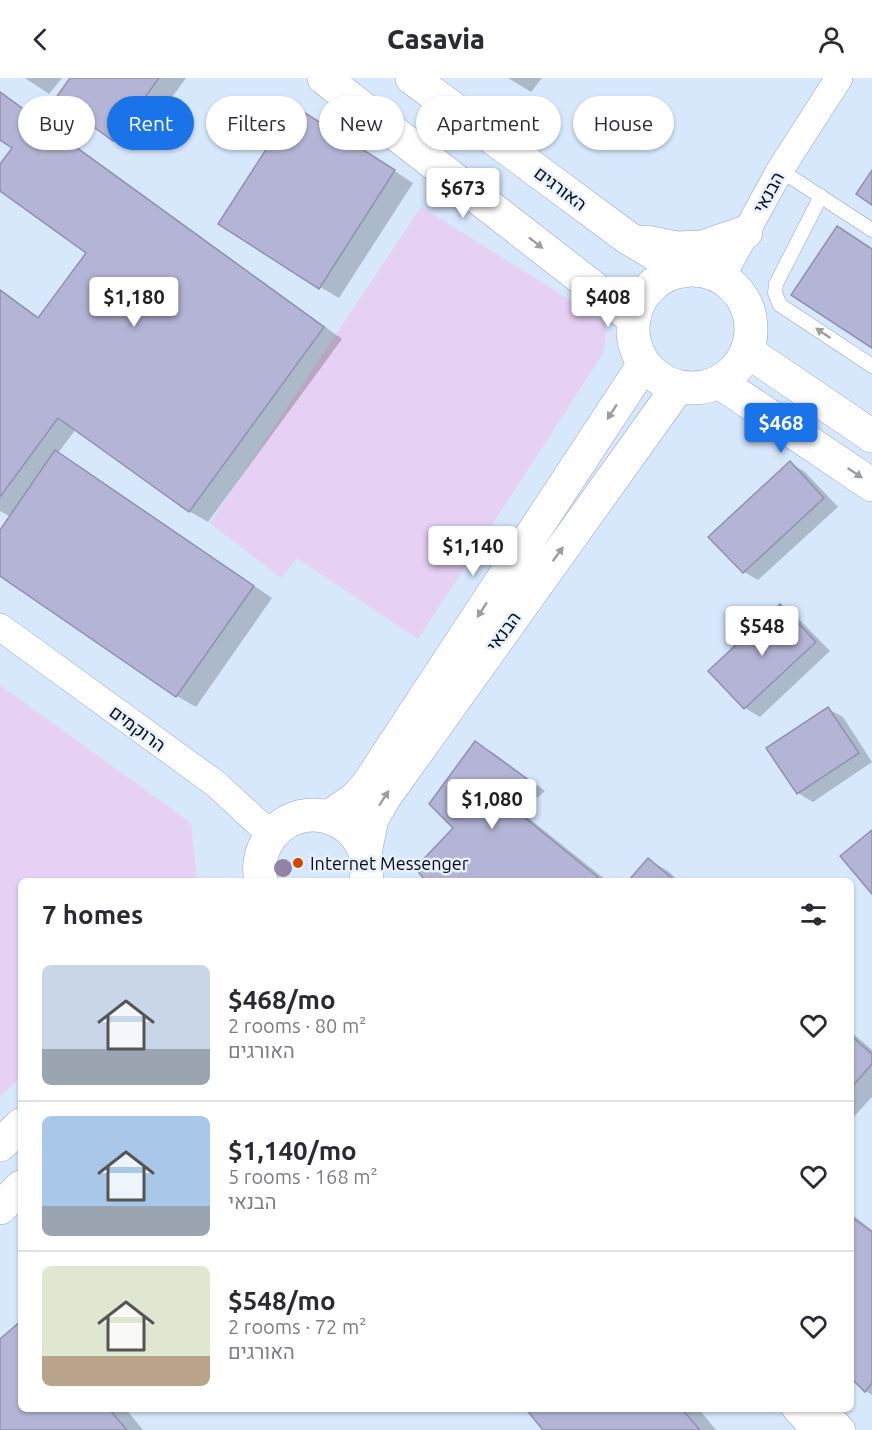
<!DOCTYPE html>
<meta charset="utf-8">
<style>
:root{--surface:#fff;--page:#f7f7f7;--text:#2b2b33;--muted:#7c7c81;--line:#e1e1e2;--accent:#1a73e8}
body{margin:0;font-family:Ubuntu,Heebo,sans-serif;background:var(--page);color:var(--text);height:100vh;display:flex;flex-direction:column;font-size:22px;white-space:nowrap}
*{box-sizing:border-box;margin:0}
p{font-size:20px;color:var(--muted)}
.icon{flex:none;width:33px;height:33px;fill:none;stroke:currentColor;stroke-width:2;stroke-linecap:round;stroke-linejoin:round}
.map{position:relative;flex:1;overflow:hidden}
.details{position:absolute;left:18px;top:800px;width:836px;height:534px;display:flex;flex-direction:column;background:var(--surface);border-radius:9px;box-shadow:0 2px 4px #0004}
.details>*{flex:none}
.top-card{position:absolute;left:18px;top:18px;width:837px;height:54px;display:flex;gap:12px}
.price{position:absolute;translate:-50% -51px;padding:0 14px;border-radius:6px;background:#fff;color:#222;font-size:20px;line-height:39px;filter:drop-shadow(0 2px 3px #0008)}
.price::after{content:'';position:absolute;left:50%;top:36px;width:18px;height:14px;margin-left:-9px;background:inherit;clip-path:polygon(0 0,100% 0,50% 100%)}
.price.active{background:var(--accent);color:#fff}
ul{padding:0;list-style:none}
li{display:flex;align-items:center;gap:18px;height:150px;padding:0 24px}
li+li{border-top:2px solid var(--line)}
li span{display:grid;place-items:center;flex:none;width:168px;height:120px;border-radius:9px;color:#555}
li>.icon{margin-inline-start:auto}
span .icon{width:72px;height:72px;fill:#fffc;stroke-width:1}
li b{font-size:26px}
h2{display:flex;justify-content:space-between;align-items:center;height:72px;padding:0 24px;font-size:26px}
.tag{padding:0 21px;border-radius:27px;background:var(--surface);box-shadow:0 2px 4px #0004;font-size:21px;line-height:54px}
.tag.active{background:var(--accent);color:#fff}
header{display:flex;justify-content:space-between;align-items:center;height:78px;padding:0 24px;background:var(--surface);font-size:27px;font-weight:800}
.map>svg:first-child{display:block}
</style>
<header><svg class="icon" aria-label="back" viewBox="0 0 24 24"><path d="M15 5l-7 7 7 7"/></svg>Casavia<svg class="icon" aria-label="person" viewBox="0 0 24 24"><circle cx="12" cy="8" r="4"/><path d="M4 21q1-7 8-7t8 7"/></svg></header>
<div class="map">
<svg width="872" height="1352" viewBox="0 0 872 1352">
<rect width="100%" height="100%" fill="#e6effb"/>
<path fill="#d7e8fd" fill-rule="evenodd" d="M0,0H872V1352H0ZM21,802H850V1330H21Z"/>
<g fill="#e6d0f4">
<path d="M421,129L607,245L604,274L418,561L297,480L281,500L210,445Z"/>
<path d="M0,607L191,745L197,802H21V998L0,1019Z"/>
</g>
<g fill="#0003">
<path d="M25,0H62L49,16Z"/>
<path d="M72,0H186L133,73L114,62L57,21Z"/>
<path d="M508,0H542L531,14Z"/>
<path d="M0,13L342,261L208,444L189,433L76,351L58,375L75,385L272,520L196,629L177,618L0,496V455L11,439L0,433V211L40,240L88,175L0,111V89L14,70L0,60Z"/>
<path d="M314,41L413,105L339,220L320,209Z"/>
<path d="M790,385L805,394L838,429L758,502L744,494Z"/>
<path d="M780,528L795,537L830,573L760,639L745,630L711,594Z"/>
<path d="M828,631L843,639L872,684L813,724L798,715Z"/>
<path d="M476,665L495,676L545,713L521,734L606,802H427L417,790L455,750Z"/>
<path d="M649,782L668,793L678,802H631Z"/>
<path d="M850,953L872,972V1019L850,1043Z"/>
<path d="M850,1135L872,1152V1317L866,1313L850,1297Z"/>
<path d="M21,1245V1330H125L143,1352H0V1263Z"/>
<path d="M526,1330H698L716,1352H545Z"/>
</g>
<g fill="#b4b5d6" stroke="#9091b1" stroke-width="1.5">
<path d="M70,0H159L113,63L55,21Z"/>
<path d="M0,14L324,249L189,434L58,340L0,419V212L38,240L86,175L0,113V86L12,70L0,62Z"/>
<path d="M294,28L395,92L319,211L218,146Z"/>
<path d="M872,92V127L856,116Z"/>
<path d="M837,148L872,171V270L791,217Z"/>
<path d="M55,372L254,508L176,619L0,498V452Z"/>
<path d="M790,383L824,420L743,495L708,459Z"/>
<path d="M780,526L816,564L744,631L708,593Z"/>
<path d="M828,629L859,675L797,716L766,670Z"/>
<path d="M475,663L527,701L503,722L600,801L598,802H425L415,790L453,750L429,726Z"/>
<path d="M872,752V816L840,778Z"/>
<path d="M648,780L674,802H629Z"/>
<path d="M850,957L872,976V986L850,1011Z"/>
<path d="M850,1138L872,1154V1305L865,1314L850,1299Z"/>
<path d="M21,1243V1330H108L127,1352H0V1261Z"/>
<path d="M525,1330H681L700,1352H543Z"/>
</g>
<g fill="none" stroke-linecap="round" stroke-linejoin="round">
<g stroke="#90a5c1" stroke-width="15">
<g id="service">
<path d="M780,92L872,152"/>
<path d="M821,118L776,206L775,215L780,227L872,288"/>
</g>
</g>
<g stroke="#90a5c1" stroke-width="28">
<g id="minor">
<path d="M721,200L780,92L839,0"/>
<path d="M0,549L216,706L271,757"/>
<path d="M795,1330L815,1352"/>
<path d="M822,1330L842,1352"/>
</g>
</g>
<g stroke="#90a5c1" stroke-width="34">
<g id="tertiary">
<path d="M324,0L634,241"/>
<path d="M412,0L628,160L684,193"/>
<path d="M646,164L676,170L702,169L746,154"/>
<circle cx="692" cy="251" r="59"/>
<path d="M747,273L872,358"/>
<path d="M719,304L872,407"/>
<path d="M329,739L356,720L368,706L644,286"/>
<path d="M365,775L372,741L384,720L678,309"/>
<path d="M261,802C258,791 260,777 266,766C296,711 378,741 366,802"/>
<path d="M0,1067L21,1047"/>
<path d="M0,1130L21,1109"/>
</g>
</g>
<use href="#service" stroke="#fff" stroke-width="14"/>
<use href="#minor" stroke="#fff" stroke-width="27"/>
<use href="#tertiary" stroke="#fff" stroke-width="33"/>
</g>
<circle fill="#9283a5" cx="283" cy="790" r="9"/>
<defs><path id="oneway-solid" d="M-6-.8H1V-3.2L6.5 0L1 3.2V.8H-6Z" transform="scale(1.5)"/></defs>
<g fill="#9b9ea2">
<use href="#oneway-solid" transform="translate(536 165) rotate(38)"/>
<use href="#oneway-solid" transform="translate(823 255) rotate(-146)"/>
<use href="#oneway-solid" transform="translate(612 334) rotate(123)"/>
<use href="#oneway-solid" transform="translate(855 395) rotate(34)"/>
<use href="#oneway-solid" transform="translate(558 476) rotate(-54)"/>
<use href="#oneway-solid" transform="translate(482 532) rotate(123)"/>
<use href="#oneway-solid" transform="translate(384 720) rotate(-57)"/>
</g>
<circle fill="#ce4a01" stroke="#e6effb" stroke-width="2" cx="298" cy="785" r="6"/>
<g text-anchor="middle" dominant-baseline="central" stroke-width="5" stroke-linejoin="round" paint-order="stroke">
<g font-size="18" fill="#060c16" stroke="#e6effb">
<text transform="translate(561 110) rotate(37)">האורגים</text>
<text transform="translate(768 114) rotate(-61)">הבנאי</text>
<text transform="translate(503 553) rotate(-54)">הבנאי</text>
<text transform="translate(138 650) rotate(36)">הרוקמים</text>
</g>
<g font-size="18" fill="#060c16" stroke="#e6effb" text-anchor="start">
<text x="310" y="785">Internet Messenger</text>
</g>
</g>
</svg>
<b class="price" style="left:463px;top:141px">$673</b>
<b class="price" style="left:134px;top:250px">$1,180</b>
<b class="price" style="left:608px;top:250px">$408</b>
<b class="price active" style="left:781px;top:376px">$468</b>
<b class="price" style="left:473px;top:499px">$1,140</b>
<b class="price" style="left:762px;top:579px">$548</b>
<b class="price" style="left:492px;top:752px">$1,080</b>
<div class="top-card">
<a class="tag">Buy</a>
<a class="tag active">Rent</a>
<a class="tag">Filters</a>
<a class="tag">New</a>
<a class="tag">Apartment</a>
<a class="tag">House</a>
</div>
<section class="details">
<h2>7 homes<svg class="icon" aria-label="filters" viewBox="0 0 24 24"><path d="M4 7h16M4 17h16"/><circle cx="9" cy="7" r="2"/><circle cx="15" cy="17" r="2"/></svg></h2>
<ul>
<li><span style="background:linear-gradient(#c9d6e8 70%,#9aa5b1 0)"><svg class="icon" aria-label="home" viewBox="0 0 24 24"><path d="M3 11l9-7 9 7M6 9v11h12V9"/></svg></span><div><b>$468/mo</b><p>2 rooms · 80 m²</p><p>האורגים</p></div><svg class="icon" aria-label="heart" viewBox="0 0 24 24"><path d="M12 20l-8-8c-3-5 5-10 8-4 3-6 11-1 8 4z"/></svg></li>
<li><span style="background:linear-gradient(#a9c7e8 75%,#9aa5b1 0)"><svg class="icon" aria-label="home" viewBox="0 0 24 24"><path d="M3 11l9-7 9 7M6 9v11h12V9"/></svg></span><div><b>$1,140/mo</b><p>5 rooms · 168 m²</p><p>הבנאי</p></div><svg class="icon" aria-label="heart" viewBox="0 0 24 24"><path d="M12 20l-8-8c-3-5 5-10 8-4 3-6 11-1 8 4z"/></svg></li>
<li><span style="background:linear-gradient(#dfe7d0 75%,#b9a48a 0)"><svg class="icon" aria-label="home" viewBox="0 0 24 24"><path d="M3 11l9-7 9 7M6 9v11h12V9"/></svg></span><div><b>$548/mo</b><p>2 rooms · 72 m²</p><p>האורגים</p></div><svg class="icon" aria-label="heart" viewBox="0 0 24 24"><path d="M12 20l-8-8c-3-5 5-10 8-4 3-6 11-1 8 4z"/></svg></li>
</ul>
</section>
</div>
